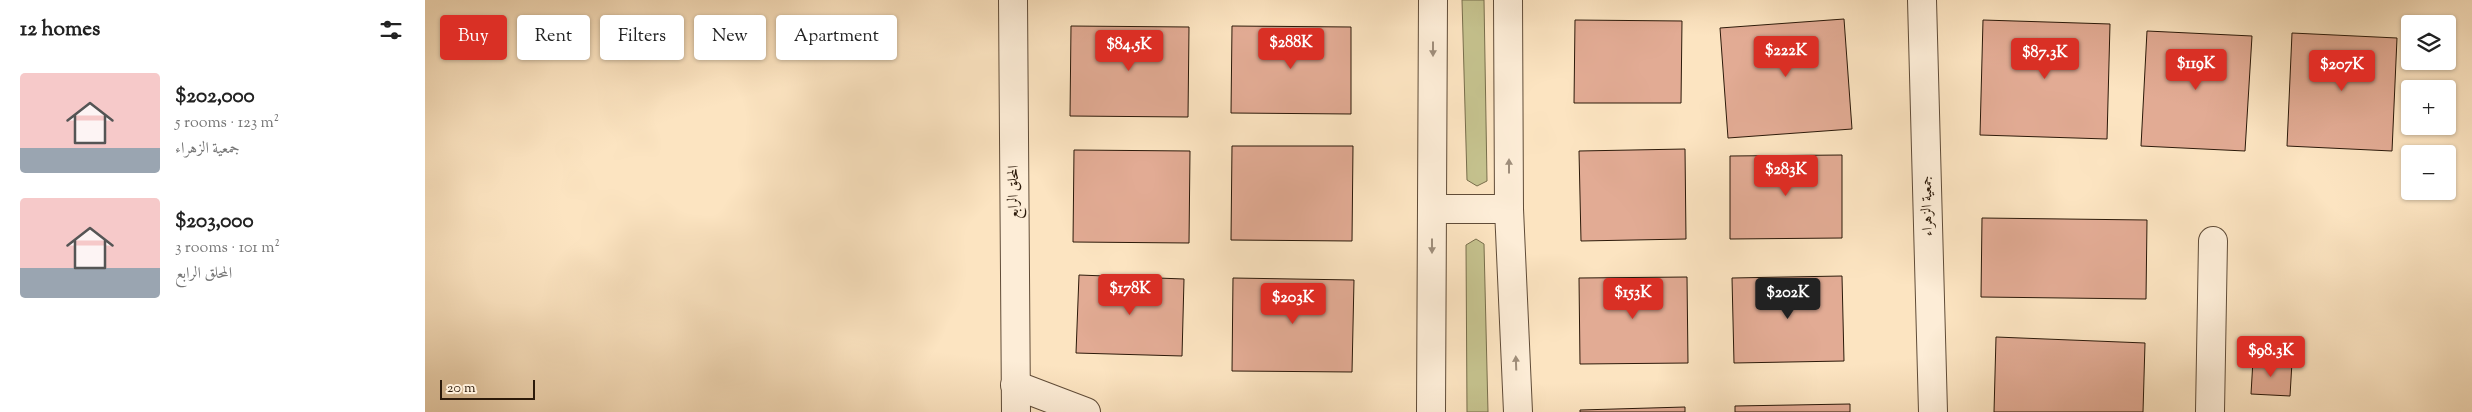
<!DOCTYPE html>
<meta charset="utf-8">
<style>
:root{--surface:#fff;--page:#f6f6f6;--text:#222;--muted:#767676;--accent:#d93025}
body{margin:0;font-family:"Sorts Mill Goudy",Amiri,serif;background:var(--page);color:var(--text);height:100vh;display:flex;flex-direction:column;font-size:19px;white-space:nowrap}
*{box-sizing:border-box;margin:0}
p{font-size:16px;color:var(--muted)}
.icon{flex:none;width:28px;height:28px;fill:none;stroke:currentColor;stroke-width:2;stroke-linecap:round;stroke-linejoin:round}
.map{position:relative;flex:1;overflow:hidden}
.panel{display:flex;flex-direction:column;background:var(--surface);width:425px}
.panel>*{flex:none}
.hud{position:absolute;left:15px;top:15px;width:475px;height:45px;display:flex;gap:10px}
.controls{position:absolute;left:1976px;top:15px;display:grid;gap:10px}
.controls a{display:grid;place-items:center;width:55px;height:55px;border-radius:5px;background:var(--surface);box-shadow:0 1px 4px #0004;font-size:25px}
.scale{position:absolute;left:15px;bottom:12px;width:95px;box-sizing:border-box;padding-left:5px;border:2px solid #2c1a0a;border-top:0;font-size:14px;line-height:18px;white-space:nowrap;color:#2c1a0a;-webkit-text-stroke:4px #fdedd7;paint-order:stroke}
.price{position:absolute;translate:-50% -42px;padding:0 11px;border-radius:5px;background:var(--accent);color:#fff;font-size:16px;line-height:32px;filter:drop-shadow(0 1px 2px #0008)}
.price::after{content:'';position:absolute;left:50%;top:30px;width:15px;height:11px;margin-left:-8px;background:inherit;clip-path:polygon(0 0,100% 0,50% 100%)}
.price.selected{background:#222;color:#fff}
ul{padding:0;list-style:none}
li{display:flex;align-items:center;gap:15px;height:125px;padding:0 20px}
li span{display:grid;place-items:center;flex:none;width:140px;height:100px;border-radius:5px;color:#555}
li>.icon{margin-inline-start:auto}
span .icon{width:60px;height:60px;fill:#fffc;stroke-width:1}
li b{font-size:21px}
h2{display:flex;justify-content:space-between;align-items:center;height:60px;padding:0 20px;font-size:21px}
.chip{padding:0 18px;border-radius:5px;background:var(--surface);box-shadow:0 1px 4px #0004;font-size:18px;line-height:45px}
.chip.selected{background:var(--accent);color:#fff}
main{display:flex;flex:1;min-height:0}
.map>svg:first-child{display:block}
</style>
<main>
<section class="panel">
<h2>12 homes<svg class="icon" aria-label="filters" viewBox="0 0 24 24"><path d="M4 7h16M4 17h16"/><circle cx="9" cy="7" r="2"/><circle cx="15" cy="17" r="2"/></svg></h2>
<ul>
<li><span style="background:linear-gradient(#f6c9c9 75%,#9aa5b1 0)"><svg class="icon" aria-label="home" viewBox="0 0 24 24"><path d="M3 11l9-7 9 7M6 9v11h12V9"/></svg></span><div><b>$202,000</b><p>5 rooms · 123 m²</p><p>جمعية الزهراء</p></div></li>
<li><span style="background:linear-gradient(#f6c9c9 70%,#9aa5b1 0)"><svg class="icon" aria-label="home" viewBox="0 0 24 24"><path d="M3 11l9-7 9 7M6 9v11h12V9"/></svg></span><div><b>$203,000</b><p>3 rooms · 101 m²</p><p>المحلق الرابع</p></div></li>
</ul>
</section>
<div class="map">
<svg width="2047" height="412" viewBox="0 0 2047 412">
<rect width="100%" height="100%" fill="#fce4c1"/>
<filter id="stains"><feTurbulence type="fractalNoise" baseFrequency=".004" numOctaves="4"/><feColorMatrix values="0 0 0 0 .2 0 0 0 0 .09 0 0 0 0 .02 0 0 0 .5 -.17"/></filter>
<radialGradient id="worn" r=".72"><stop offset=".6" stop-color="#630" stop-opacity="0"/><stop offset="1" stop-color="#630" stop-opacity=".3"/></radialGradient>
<g fill="#c5c28e" stroke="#786e4c">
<path d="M1037,0H1059L1062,181L1052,186L1042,180Z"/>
<path d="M1051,239L1059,244L1063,412H1042L1041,245Z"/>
</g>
<g fill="#e2ab94" stroke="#2c1a0a">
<path d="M1419,19L1427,129L1303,138L1295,28Z"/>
<path d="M1150,20L1257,21L1256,103H1149Z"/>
<path d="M1558,20L1685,24L1682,139L1555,135Z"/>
<path d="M646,26L764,27L763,117L645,116Z"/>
<path d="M807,26L926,27V114L806,113Z"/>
<path d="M1722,31L1827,36L1820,151L1716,146Z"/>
<path d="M1867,33L1972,38L1967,151L1862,146Z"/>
<path d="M807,146H928L927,241L806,240Z"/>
<path d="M1260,149L1261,239L1156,241L1154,151Z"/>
<path d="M649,150L765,151L764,243L648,242Z"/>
<path d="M1417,155V238L1305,239V156Z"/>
<path d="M1557,218L1722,220L1721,299L1556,297Z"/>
<path d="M654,275L759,279L757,356L651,353Z"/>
<path d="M1417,276L1419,361L1309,363L1307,278Z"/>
<path d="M1262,277L1263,363L1155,364L1154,278Z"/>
<path d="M808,278L929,280L927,372L807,371Z"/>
<path d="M1571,337L1720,343L1718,412H1569Z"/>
<path d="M1828,360L1867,362L1865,396L1826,394Z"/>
<path d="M1425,404V412H1310V406Z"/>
<path d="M1260,407V412H1155V410Z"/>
</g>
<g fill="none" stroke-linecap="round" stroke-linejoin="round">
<g stroke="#604c38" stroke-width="30">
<g id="minor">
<path d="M588,0L591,412"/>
<path d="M1083,0L1084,209L1093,412"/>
<path d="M1497,0L1508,412"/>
<path d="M1007,209H1084"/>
<path d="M590,385L661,412"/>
<path d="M1006,412L1008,0"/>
<path d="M1785,412L1788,241"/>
</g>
</g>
<use href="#minor" stroke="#fdedd7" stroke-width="28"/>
</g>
<defs><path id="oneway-solid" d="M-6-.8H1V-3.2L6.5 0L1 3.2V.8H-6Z" transform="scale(1.25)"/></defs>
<g fill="#9f8e7b">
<use href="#oneway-solid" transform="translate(1008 49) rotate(90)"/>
<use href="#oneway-solid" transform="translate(1084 166) rotate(-90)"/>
<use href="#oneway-solid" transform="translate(1007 246) rotate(90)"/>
<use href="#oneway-solid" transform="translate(1091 363) rotate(-92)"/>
</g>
<g text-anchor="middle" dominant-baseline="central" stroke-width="4" stroke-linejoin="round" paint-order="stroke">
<g font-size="15" fill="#2c1a0a" stroke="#fdedd7">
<text transform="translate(589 192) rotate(-90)">المحلق الرابع</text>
<text transform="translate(1503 206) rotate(-91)">جمعية الزهراء</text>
</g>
</g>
<rect width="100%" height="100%" filter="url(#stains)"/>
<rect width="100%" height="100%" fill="url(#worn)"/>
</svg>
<div class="controls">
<a><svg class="icon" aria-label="layers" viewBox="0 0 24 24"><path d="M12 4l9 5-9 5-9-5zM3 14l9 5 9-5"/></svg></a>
<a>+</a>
<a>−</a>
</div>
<div class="scale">20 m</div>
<b class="price" style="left:866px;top:70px">$288K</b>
<b class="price" style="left:704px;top:72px">$84.5K</b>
<b class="price" style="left:1361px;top:78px">$222K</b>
<b class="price" style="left:1620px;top:80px">$87.3K</b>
<b class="price" style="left:1771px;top:91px">$119K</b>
<b class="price" style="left:1917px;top:92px">$207K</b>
<b class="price" style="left:1361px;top:197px">$283K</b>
<b class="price" style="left:705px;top:316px">$178K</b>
<b class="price" style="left:1208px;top:320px">$153K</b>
<b class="price selected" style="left:1363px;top:320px">$202K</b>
<b class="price" style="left:868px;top:325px">$203K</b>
<b class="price" style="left:1846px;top:378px">$98.3K</b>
<div class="hud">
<a class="chip selected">Buy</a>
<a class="chip">Rent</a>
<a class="chip">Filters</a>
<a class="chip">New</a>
<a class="chip">Apartment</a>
</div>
</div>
</main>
